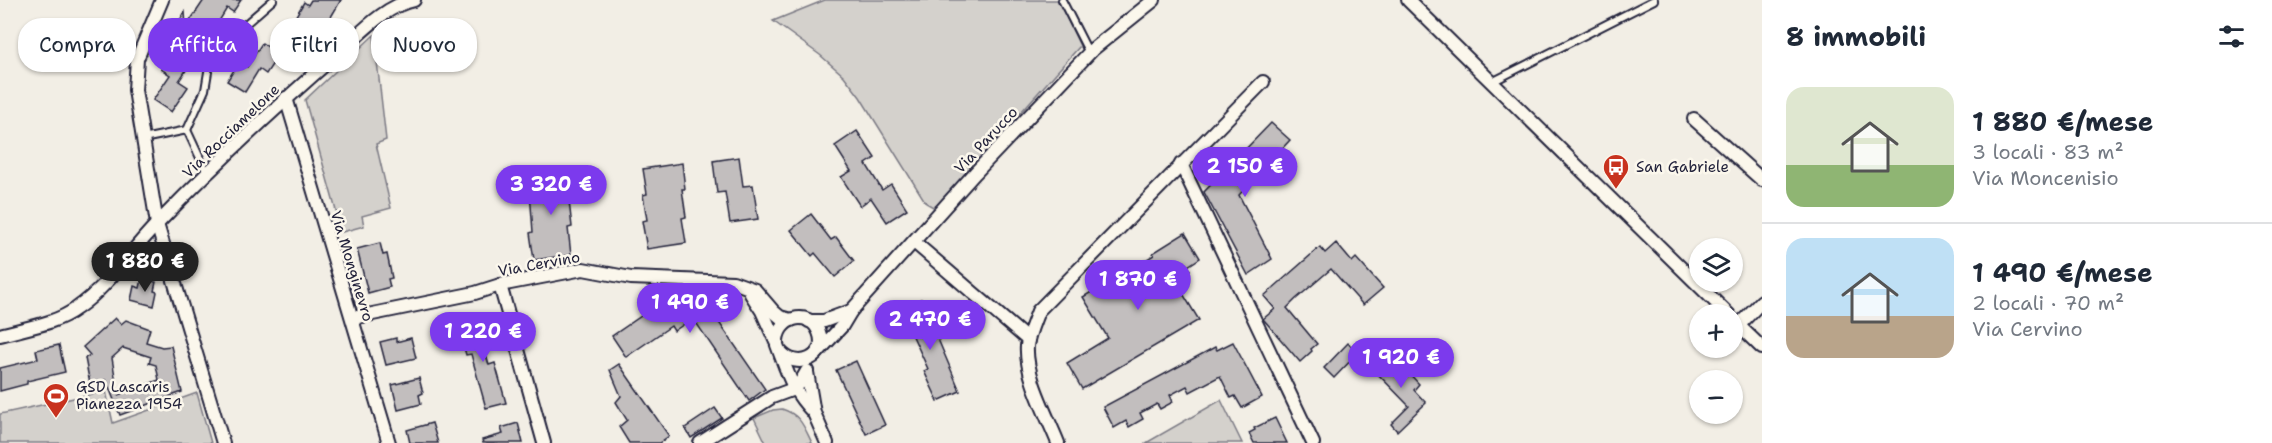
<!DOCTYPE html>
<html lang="it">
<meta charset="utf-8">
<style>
:root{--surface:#fff;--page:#f6f6f7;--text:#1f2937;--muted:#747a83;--line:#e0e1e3;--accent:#7c3aed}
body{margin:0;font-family:"Shantell Sans",sans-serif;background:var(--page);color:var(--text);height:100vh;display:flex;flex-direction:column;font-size:22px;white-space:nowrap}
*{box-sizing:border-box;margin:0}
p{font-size:20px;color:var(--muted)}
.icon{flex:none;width:33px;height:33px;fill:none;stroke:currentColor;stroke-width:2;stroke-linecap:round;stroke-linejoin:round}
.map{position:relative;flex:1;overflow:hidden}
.panel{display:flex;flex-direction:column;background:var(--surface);width:510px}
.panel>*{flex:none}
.banner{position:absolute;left:18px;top:18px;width:570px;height:54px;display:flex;gap:12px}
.controls{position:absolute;left:1689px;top:238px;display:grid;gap:12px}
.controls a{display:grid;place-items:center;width:54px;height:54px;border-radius:50%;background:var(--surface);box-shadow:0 2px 4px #0004;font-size:30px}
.price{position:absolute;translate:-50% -51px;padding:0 14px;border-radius:21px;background:var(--accent);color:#fff;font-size:20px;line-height:39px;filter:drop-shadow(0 2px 3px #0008)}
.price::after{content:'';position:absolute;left:50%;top:36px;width:18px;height:14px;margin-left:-9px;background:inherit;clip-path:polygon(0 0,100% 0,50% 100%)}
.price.active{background:#222;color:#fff}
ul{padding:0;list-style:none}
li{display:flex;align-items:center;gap:18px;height:150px;padding:0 24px}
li+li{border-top:2px solid var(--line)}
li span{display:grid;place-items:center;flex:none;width:168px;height:120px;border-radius:18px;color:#555}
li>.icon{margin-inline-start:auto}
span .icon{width:72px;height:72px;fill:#fffc;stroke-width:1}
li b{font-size:26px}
h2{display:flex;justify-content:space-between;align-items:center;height:72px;padding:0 24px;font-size:26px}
.pill{padding:0 21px;border-radius:24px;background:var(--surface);box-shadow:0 2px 4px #0004;font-size:21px;line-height:54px}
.pill.active{background:var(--accent);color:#fff}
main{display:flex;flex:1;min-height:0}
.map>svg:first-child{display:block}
</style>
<main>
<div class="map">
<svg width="1762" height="443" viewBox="0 0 1762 443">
<rect width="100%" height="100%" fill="#f2eee5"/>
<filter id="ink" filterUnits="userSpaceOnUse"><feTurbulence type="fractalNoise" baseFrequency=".0167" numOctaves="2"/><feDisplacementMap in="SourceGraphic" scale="12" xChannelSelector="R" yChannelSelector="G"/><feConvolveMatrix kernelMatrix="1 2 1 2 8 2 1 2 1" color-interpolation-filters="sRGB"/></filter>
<g filter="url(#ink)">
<g fill="#d4d1cc" stroke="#7b7a84" stroke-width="1.5">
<path d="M825,0H1058L1080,46L937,206L933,207L926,203L860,97L844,76L820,55L773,21Z"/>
<path d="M374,35L386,140L376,144L391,208L362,216L364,226L342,232L305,100Z"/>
<path d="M106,391L113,423L197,393L211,443H0V414Z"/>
<path d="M1221,400L1242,443H1146Z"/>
<path d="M782,409C801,415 804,427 812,443H766L754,418L773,410Z"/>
</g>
<g fill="#c2bebe" stroke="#22223b" stroke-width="1.5" fill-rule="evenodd">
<path d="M204,0H241L233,12L227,8L213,31L205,25L187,53L194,58L179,81L188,87L171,112L153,100L170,75L161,69L175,46L167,40L185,12L186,27Z"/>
<path d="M311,0H341L328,22L323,18L311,38L303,33L289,56L281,51L266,74L259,69L245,92L227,81L239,62L247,67L262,43L268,47L283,22L290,26L304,2L308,5Z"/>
<path d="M1271,123L1290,140L1239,195L1272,259L1248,275L1204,192Z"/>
<path d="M857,131L875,158L866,164L882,190L891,184L907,209L887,222L871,198L860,206L841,177L851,171L835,146Z"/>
<path d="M739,157L743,186L753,185L758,219L730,223L725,192L717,193L713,161Z"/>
<path d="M682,163L685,189H682L686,217L682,218L686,243L647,249L642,221L647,220L643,195L647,194L643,169Z"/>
<path d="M569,173L573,201H569L572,227L568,228L571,255L534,260L530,233L533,232L529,179Z"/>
<path d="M811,214L831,240L836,237L854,261L835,277L815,253L812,256L791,230Z"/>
<path d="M1185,233L1200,258L1188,266L1190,270L1174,279L1199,320L1082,389L1067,363L1108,338L1083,297L1154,255L1153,253Z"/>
<path d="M380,243L383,255L387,254L392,278L388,279L390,287L368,293L357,249Z"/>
<path d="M1336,243L1352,262L1356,258L1383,288L1363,305L1331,269L1296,299L1287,308L1317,344L1311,349L1312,351L1300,362L1264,320L1263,319L1275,309L1264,296L1320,247L1325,253Z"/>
<path d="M142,279L156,282L154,291L157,292L154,306L131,300L134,286L140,288Z"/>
<path d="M682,288L696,289L765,389L749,401L693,318L674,331L671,326L626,357L612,336Z"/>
<path d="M921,299L960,391L938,401L924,371L928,369L900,308Z"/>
<path d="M115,318L121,324L126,320L150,329L146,342L162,347L171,346L182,392L120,415L106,380L90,384L85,358L90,355L83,347ZM123,348L151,357L149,363L156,365L159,380L118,395L112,358Z"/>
<path d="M487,322L493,343L483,345L489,365L495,363L506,403L486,408L471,354L466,355L459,330Z"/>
<path d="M396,338V342L411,338L416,358L386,365L380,342Z"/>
<path d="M1233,342L1262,397L1242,408L1235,396L1231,398L1220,376L1190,392L1187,386L1170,395L1173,402L1160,409L1157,404L1140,413L1143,419L1129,427L1126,421L1114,428L1103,407L1215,347L1217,350Z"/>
<path d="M1348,343L1358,353L1334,378L1324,368Z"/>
<path d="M59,345L65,372L27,381V384L0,391V368L38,359L36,350Z"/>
<path d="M1383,358L1391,366L1397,360L1419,384L1414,390L1426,403L1397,431L1391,424L1409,406L1372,368Z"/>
<path d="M856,361L885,425L866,434L836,370Z"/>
<path d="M619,364L669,436L659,443H629L619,427L627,420L616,402L621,396L610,370Z"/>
<path d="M419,378L423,393L419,395L421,404L398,410L392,385Z"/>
<path d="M715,408L722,418L691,438L685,428Z"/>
<path d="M1275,418L1287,443H1254L1249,433L1255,430L1254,428Z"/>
<path d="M432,423L438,443H410L407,430Z"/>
<path d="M518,423L523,443H483L482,440L503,434L501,428Z"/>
</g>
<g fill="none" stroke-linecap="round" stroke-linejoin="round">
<g stroke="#22223b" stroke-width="10">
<g id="service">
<path d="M1062,0L1089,53"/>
<path d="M1492,82L1654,0"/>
<path d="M187,130L207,173"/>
<path d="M143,139L187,130L205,90L209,66L218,48L273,0"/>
</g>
</g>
<g stroke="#22223b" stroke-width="16">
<g id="minor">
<path d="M162,0L137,59L135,90L157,224L223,443"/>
<path d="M1408,0L1729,315"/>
<path d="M286,98L389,443"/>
<path d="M1694,119L1762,180"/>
<path d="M1181,164L1313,443"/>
<path d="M914,242L1028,340"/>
<path d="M500,285L544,443"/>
<path d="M751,294L762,311L776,342"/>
<path d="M353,318L475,293L500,285L583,269L631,278L733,282L755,290L773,311L780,317L791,320"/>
<path d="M1732,319L1762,348"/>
<path d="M809,321H824L851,311"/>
<path d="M1739,325L1762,301"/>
<path d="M0,335C25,328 56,324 77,308C110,285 130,251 158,223C215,164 275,108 337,54C359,35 384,6 414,0"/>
<path d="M780,351C797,372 829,357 819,332C809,307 775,318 777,345C788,374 792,391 814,413"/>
<path d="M816,354L842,326L851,311L975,173L1093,49L1154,0"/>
<path d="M807,372L814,413L827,443"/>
<path d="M700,443L772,397L791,390L800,383L807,371"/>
<path d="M1058,443C1047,415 1025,376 1027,346C1028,335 1034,322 1038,311L1263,82"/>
</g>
</g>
<use href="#service" stroke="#fbf7ec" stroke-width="6"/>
<use href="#minor" stroke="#fbf7ec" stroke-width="12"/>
</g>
</g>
<defs>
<g id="bus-pin" transform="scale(1.35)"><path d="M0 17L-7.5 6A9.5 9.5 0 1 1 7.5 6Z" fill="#c8321e" stroke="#fbf7ec"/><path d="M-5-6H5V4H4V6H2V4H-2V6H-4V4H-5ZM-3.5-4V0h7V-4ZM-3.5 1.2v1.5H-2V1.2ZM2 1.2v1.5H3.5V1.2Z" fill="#fff"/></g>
<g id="stadium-pin" transform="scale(1.35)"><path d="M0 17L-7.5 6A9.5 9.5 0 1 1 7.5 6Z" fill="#c8321e" stroke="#fbf7ec"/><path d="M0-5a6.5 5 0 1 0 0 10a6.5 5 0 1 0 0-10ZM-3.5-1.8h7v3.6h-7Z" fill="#fff"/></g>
</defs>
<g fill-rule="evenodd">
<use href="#bus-pin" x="1616" y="167"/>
<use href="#stadium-pin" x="56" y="396"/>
</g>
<g text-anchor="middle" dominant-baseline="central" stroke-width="5" stroke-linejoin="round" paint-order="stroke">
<g font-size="15" fill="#22223b" stroke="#fbf7ec">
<text transform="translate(231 131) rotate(-44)">Via Rocciamelone</text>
<text transform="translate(986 140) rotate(-47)">Via Parucco</text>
<text transform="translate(539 264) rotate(-10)">Via Cervino</text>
<text transform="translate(352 266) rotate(73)">Via Monginevro</text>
</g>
<g font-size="15" fill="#22223b" stroke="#fbf7ec" text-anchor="start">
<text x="1636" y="167">San Gabriele</text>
<text x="76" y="387">GSD Lascaris<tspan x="76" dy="17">Pianezza 1954</tspan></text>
</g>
</g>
</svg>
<div class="controls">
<a><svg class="icon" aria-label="layers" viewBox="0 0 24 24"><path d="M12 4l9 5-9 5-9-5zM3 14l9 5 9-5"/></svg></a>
<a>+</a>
<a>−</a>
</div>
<b class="price" style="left:1245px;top:198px">2 150 €</b>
<b class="price" style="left:551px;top:216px">3 320 €</b>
<b class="price active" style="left:145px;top:293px">1 880 €</b>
<b class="price" style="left:1138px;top:311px">1 870 €</b>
<b class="price" style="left:690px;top:334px">1 490 €</b>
<b class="price" style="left:930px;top:351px">2 470 €</b>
<b class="price" style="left:483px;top:363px">1 220 €</b>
<b class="price" style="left:1401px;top:389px">1 920 €</b>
<div class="banner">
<a class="pill">Compra</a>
<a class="pill active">Affitta</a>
<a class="pill">Filtri</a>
<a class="pill">Nuovo</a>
</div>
</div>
<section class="panel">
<h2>8 immobili<svg class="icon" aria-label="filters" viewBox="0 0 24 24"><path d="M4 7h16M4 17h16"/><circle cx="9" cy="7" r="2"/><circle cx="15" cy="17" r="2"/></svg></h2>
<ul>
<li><span style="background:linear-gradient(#dfe7d0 65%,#8fb573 0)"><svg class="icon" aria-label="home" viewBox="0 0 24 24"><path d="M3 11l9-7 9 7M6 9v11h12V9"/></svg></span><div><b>1 880 €/mese</b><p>3 locali · 83 m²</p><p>Via Moncenisio</p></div></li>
<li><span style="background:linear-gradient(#bfe0f5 65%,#b9a48a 0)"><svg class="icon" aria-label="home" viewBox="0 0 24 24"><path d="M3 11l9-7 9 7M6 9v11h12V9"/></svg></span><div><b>1 490 €/mese</b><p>2 locali · 70 m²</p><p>Via Cervino</p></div></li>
</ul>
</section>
</main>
